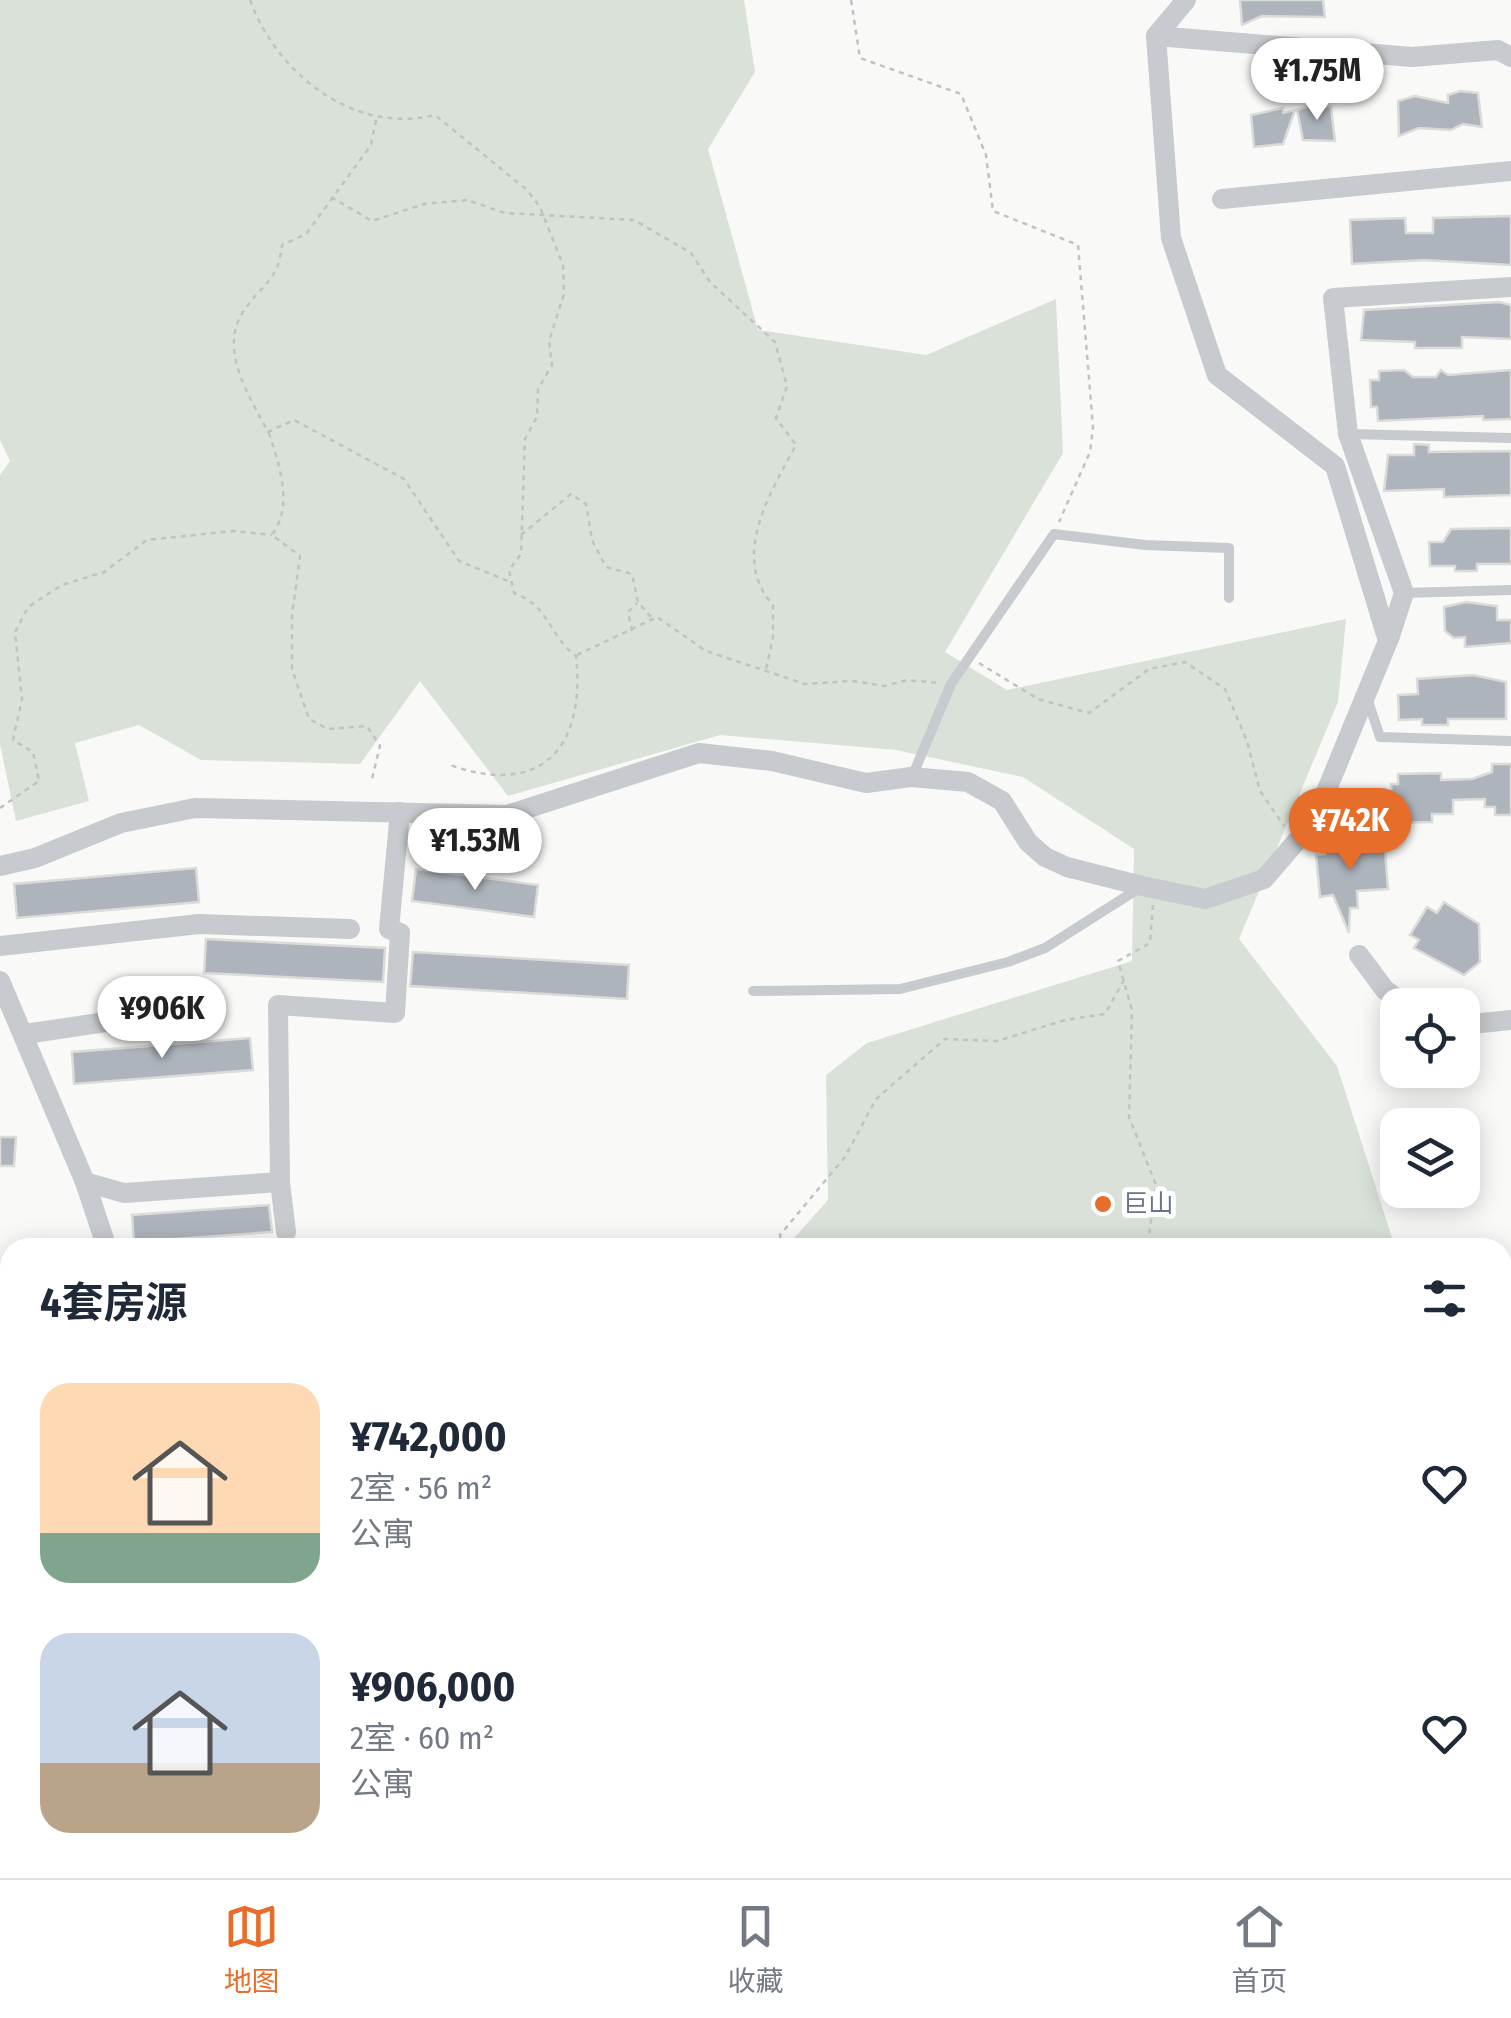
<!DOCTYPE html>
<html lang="zh">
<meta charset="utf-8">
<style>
:root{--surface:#fff;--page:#f2f2f3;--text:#1f2937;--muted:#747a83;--line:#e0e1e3;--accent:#e66e2a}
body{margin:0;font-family:"Fira Sans Condensed","Noto Sans SC",sans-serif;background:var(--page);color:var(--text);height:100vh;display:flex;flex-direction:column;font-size:38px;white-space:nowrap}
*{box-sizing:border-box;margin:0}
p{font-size:32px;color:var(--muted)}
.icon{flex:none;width:55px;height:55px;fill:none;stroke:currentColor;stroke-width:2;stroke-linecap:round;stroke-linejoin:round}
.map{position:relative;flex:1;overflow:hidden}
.drawer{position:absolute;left:0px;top:1238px;width:1512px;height:642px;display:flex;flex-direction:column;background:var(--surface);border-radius:30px 30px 0 0;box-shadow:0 5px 25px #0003}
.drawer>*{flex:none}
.controls{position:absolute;left:1380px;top:988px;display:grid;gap:20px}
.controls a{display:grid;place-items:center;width:100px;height:100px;border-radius:20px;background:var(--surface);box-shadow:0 5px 25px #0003;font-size:50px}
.price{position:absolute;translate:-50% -85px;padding:0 22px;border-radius:35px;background:#fff;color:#222;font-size:32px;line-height:65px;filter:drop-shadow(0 2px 5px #0008)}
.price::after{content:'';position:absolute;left:50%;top:60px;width:30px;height:22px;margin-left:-15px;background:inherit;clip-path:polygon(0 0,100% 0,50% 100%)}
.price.on{background:var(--accent);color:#fff}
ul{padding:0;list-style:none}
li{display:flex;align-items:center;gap:30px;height:250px;padding:0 40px}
li span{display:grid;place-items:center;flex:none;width:280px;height:200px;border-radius:30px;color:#555}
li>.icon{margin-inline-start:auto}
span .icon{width:120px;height:120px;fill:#fffc;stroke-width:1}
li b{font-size:42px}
h2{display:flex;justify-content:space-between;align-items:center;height:120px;padding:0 40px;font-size:42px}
.tab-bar{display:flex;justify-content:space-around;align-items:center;height:140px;border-top:2px solid var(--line);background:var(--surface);font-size:28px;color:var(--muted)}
.tab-bar a{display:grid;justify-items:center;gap:5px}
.tab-bar .on{color:var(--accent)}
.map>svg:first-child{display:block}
</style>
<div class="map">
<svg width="1511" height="1878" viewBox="0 0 1511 1878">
<rect width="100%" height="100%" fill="#f9f9f7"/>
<g fill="#dae1d8">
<path d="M0,0H744L755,72L708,149L758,330L926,355L1056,299L1063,453L945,652L1007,690L1346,619L1338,702L1239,939L1337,1066L1395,1247H786L828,1200L826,1075L867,1043L1132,961L1134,849L1023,777L896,750L720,735L508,796L420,681L360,764L201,760L139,725L75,743L89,801L16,821L0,744V475L10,461L0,440Z"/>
<path d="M1503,1394L1511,1395V1878H235L236,1870H1502Z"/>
</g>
<g fill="#aeb4bc" stroke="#dbdbd9" stroke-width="2.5">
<path d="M1240,0H1323L1325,17L1262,16L1242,25Z"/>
<path d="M1460,91L1478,93L1482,127L1463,124L1451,130L1419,128L1399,136L1398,101L1415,96L1448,103V95Z"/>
<path d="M1314,105L1331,107L1335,141L1303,140L1297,110Z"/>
<path d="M1283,108V113L1295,110L1283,144L1254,147L1251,115Z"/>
<path d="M1511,216V265L1424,260L1352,264L1350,220L1405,218L1406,233H1433V218Z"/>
<path d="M1499,302L1511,305V339L1462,337V348H1415V342L1361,340L1364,310Z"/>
<path d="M1404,370L1413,377H1436L1441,370L1448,375L1511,370V419L1483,420V416L1378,421L1377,407H1371L1370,380H1379V371Z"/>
<path d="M1414,444L1429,445V452L1511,451V495L1444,497V489L1384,491L1388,455H1414Z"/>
<path d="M1511,528V564H1477V571H1455V566H1430L1429,542H1443L1451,529Z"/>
<path d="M1466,602L1497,606V620H1511V643L1465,647V637L1454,638L1445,631L1444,607Z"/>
<path d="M1473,675L1506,682V719H1448V725H1422V719L1399,720L1398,695L1418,694L1417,679Z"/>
<path d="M1492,764H1511V815H1495V807H1485V799L1453,800V814H1432V822L1400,823L1392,802L1391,784H1398V774L1441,773V780L1472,779L1492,772Z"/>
<path d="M1369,839L1370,851L1385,850L1388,889L1357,891L1358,908H1350L1349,933L1333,895L1320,897L1316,855L1325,854L1324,842Z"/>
<path d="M196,868L199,902L17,918L14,884Z"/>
<path d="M416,869L538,885L534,917L412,901Z"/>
<path d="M1444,902L1479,924L1480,962L1464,975L1414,948L1419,940L1410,935L1427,907L1437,913Z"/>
<path d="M206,939L385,948L383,982L204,973Z"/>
<path d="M413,952L629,965L627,999L410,986Z"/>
<path d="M250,1038L253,1070L74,1084L72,1052Z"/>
<path d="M0,1137H16L14,1166H0Z"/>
<path d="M269,1205L272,1232L134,1242L132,1215Z"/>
</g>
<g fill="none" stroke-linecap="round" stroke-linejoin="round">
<g stroke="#c1c2c5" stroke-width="2.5" stroke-dasharray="5 5" stroke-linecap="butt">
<path d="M250,0C277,74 354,135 435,115L527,190L540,207L563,265L564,294L549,341L552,365L538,389L537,417L525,439L521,554L509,570L514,593C550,606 548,635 576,656C586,750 540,798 447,764"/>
<path d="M851,0L860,58L961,94L986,155L993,211L1078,245L1093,427L1090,452L1059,522"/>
<path d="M376,120L371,145L306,234L282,245C278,283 261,284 243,312C218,350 250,397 268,432L294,420L404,479L459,561L508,581"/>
<path d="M331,197L372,221L424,204L467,200L505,213L634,220L691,253L710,282L775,342L787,386L776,418L796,445C772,490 729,557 773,605V637L766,669"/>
<path d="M269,433C279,466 294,504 272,535L300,556L292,615V669L309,719L328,729L367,726L380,746L371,783"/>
<path d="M521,535L571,494L586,504L592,540L606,567L632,574L638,602L652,618"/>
<path d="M632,631L628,612L637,603"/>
<path d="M577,655L657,617L706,651L805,684L852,681L885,686L907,680L938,683"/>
<path d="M979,663L1038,699L1089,713L1149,669L1185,662L1225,689L1247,741L1260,791L1284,826"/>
<path d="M0,808L39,781L33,752L13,740L22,699L15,632L28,607L62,585L104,572L147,540L233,531L272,535"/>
<path d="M1153,905L1150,943L1118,961L1132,1010L1129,1117L1156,1185L1148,1242L1153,1248"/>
<path d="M782,1248L780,1235L845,1157L876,1099L945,1039L997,1041L1065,1020L1105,1014L1124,980"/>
<path d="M1502,1606L1511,1611"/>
</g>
<g stroke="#c7cace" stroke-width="10">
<path d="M1349,434L1511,438"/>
<path d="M1404,593L1511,590"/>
<path d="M1368,701L1380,737L1511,741"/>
<path d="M912,777L951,684L1054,534L1145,545L1229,548V598"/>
<path d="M753,991L900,989L1008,962L1045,948L1138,889"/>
<path d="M0,1485H10"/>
</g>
<g stroke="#c7cace" stroke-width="20">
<path d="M1156,36L1412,57L1498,50L1511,57"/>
<path d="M1222,199L1511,171"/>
<path d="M1389,639L1404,593L1348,434L1333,298L1511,287"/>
<path d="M0,866L35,858L121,823L195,808L507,815L699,753L772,761L866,783L911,777L968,782L1002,801L1028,842L1045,857L1067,867L1142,886L1205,899L1264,879L1314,821L1388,641L1335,466L1217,375L1171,238L1156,36L1186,0"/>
<path d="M0,946L199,924L350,929"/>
<path d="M1359,955L1385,990L1406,1005"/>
<path d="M0,981L85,1182L107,1248"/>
<path d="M1462,1025L1511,1020"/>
<path d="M25,1034L119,1020"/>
<path d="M85,1182L124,1193L280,1182"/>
<path d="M286,1232L280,1182L278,1005L395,1013L400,933L389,929L400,812"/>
<path d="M197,1878L198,1870"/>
</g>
</g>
<circle fill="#e66e2a" stroke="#fff" stroke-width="4" cx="1103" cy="1204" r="10"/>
<g text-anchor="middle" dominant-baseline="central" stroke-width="10" stroke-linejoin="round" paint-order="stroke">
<g font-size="25" fill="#687588" stroke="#fff" text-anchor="start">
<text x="1123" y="1204">巨山</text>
</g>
</g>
</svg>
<div class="controls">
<a><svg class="icon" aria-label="locate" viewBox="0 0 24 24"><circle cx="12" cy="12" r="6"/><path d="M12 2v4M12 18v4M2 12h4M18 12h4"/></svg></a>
<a><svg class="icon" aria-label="layers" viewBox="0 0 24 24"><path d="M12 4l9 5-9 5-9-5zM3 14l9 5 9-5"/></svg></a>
</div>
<b class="price" style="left:1317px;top:123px">¥1.75M</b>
<b class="price on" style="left:1350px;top:873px">¥742K</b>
<b class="price" style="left:475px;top:893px">¥1.53M</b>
<b class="price" style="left:162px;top:1061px">¥906K</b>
<section class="drawer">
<h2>4套房源<svg class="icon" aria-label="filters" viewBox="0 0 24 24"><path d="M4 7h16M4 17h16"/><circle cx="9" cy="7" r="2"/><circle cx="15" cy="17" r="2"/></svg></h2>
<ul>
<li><span style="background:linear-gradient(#ffd9b3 75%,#7fa58c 0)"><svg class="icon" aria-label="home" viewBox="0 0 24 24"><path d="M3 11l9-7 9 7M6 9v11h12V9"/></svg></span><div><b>¥742,000</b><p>2室 · 56 m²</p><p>公寓</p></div><svg class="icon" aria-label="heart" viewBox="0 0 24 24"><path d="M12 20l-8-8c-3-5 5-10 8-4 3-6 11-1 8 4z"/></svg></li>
<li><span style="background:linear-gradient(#c9d6e8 65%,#b9a48a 0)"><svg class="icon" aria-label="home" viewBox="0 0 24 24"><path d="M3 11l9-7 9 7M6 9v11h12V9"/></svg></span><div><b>¥906,000</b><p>2室 · 60 m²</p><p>公寓</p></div><svg class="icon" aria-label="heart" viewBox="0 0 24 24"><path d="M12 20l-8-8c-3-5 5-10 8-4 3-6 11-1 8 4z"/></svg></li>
</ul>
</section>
</div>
<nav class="tab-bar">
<a class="on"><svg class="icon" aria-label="map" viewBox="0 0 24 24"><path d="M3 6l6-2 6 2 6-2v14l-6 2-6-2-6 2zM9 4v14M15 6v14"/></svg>地图</a>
<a><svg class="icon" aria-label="saved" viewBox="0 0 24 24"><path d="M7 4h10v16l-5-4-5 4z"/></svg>收藏</a>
<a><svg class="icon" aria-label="home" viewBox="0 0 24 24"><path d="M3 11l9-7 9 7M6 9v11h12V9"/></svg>首页</a>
</nav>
